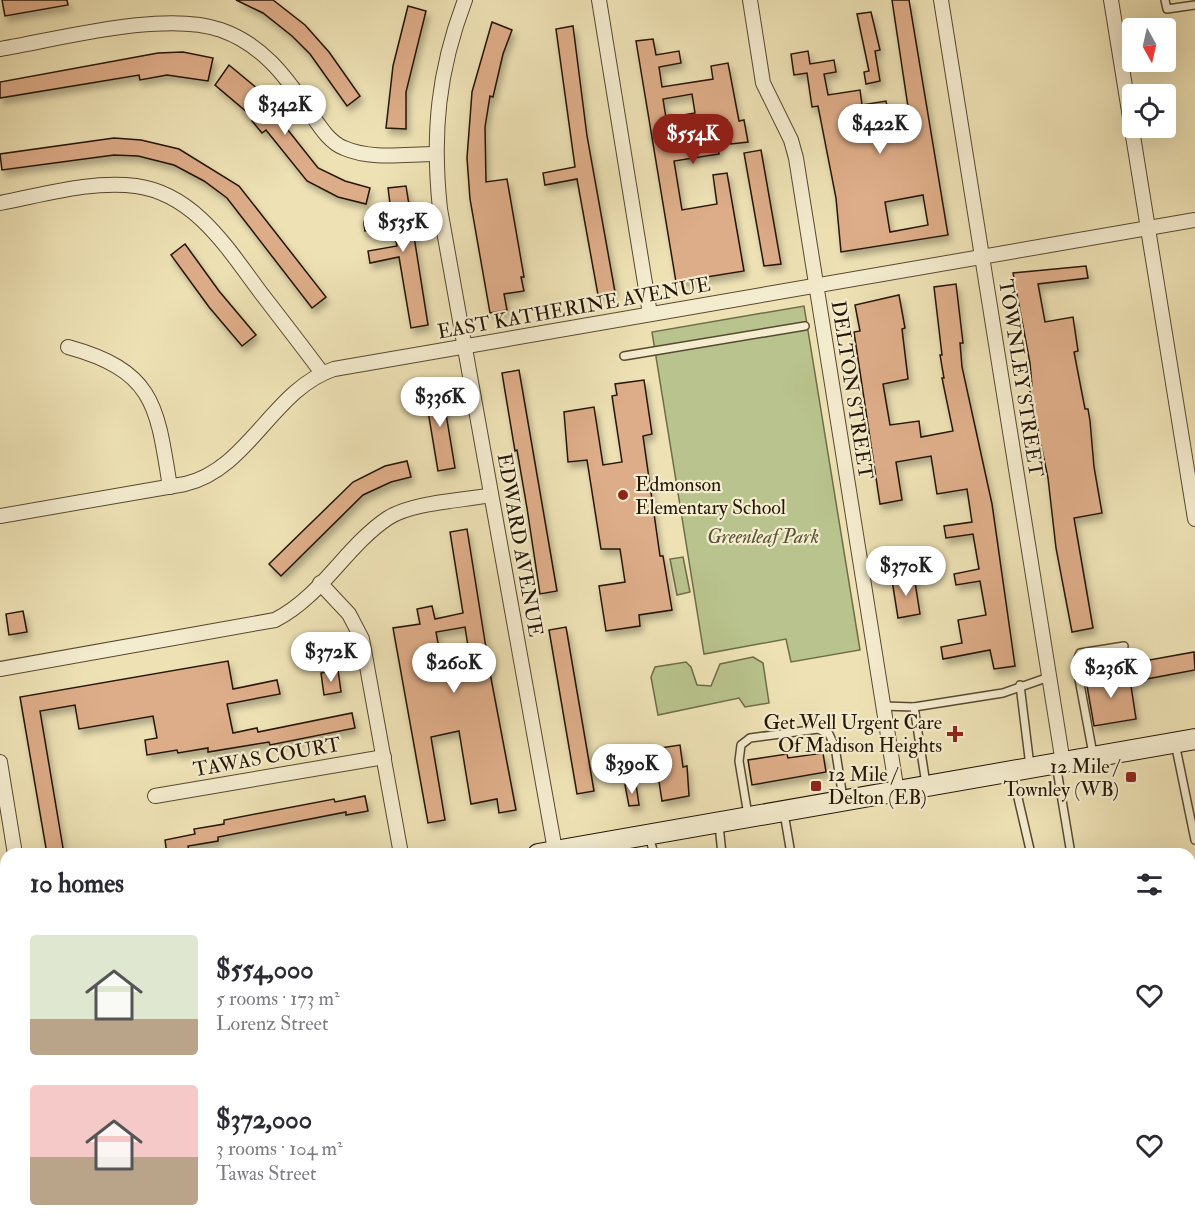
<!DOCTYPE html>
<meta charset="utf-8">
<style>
:root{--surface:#fff;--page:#f7f7f7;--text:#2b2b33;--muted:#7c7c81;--accent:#8f2418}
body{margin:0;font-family:"IM FELL Double Pica",serif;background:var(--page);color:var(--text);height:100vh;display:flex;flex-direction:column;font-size:22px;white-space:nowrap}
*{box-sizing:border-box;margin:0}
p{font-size:20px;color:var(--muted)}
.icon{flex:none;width:33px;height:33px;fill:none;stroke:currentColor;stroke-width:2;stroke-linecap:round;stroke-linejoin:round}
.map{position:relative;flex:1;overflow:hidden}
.drawer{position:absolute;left:0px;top:848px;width:1196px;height:386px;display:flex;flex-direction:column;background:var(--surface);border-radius:18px 18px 0 0;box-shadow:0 6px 24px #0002}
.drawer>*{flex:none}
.needle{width:39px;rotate:172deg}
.buttons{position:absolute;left:1122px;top:18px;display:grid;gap:12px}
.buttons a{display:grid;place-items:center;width:54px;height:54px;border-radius:6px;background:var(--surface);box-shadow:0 6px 24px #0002;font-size:30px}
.price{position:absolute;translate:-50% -51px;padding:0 14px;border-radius:21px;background:#fff;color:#222;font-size:20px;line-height:39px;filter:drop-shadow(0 2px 3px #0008)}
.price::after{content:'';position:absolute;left:50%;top:36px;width:18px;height:14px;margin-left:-9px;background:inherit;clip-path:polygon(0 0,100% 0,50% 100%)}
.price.active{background:var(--accent);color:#fff}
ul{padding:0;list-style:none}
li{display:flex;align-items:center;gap:18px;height:150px;padding:0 30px}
li span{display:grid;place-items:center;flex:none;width:168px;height:120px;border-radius:6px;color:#555}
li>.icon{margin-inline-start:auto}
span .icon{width:72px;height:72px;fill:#fffc;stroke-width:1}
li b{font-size:26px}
h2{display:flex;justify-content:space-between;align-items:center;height:72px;padding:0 30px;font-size:26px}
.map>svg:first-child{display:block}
</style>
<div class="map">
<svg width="1195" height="1232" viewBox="0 0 1195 1232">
<defs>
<filter id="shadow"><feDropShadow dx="3" dy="5.5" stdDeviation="3" flood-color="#0004"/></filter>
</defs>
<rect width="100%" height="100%" fill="#eee2b5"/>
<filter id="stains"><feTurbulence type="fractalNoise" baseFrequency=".00333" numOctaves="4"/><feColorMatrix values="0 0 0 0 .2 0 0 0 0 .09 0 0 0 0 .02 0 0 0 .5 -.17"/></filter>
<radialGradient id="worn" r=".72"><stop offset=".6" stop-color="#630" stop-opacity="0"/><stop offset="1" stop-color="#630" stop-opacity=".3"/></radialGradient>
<g fill="#b9c38d" stroke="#6f6c49" stroke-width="1.5">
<path d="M804,306L860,650L791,662L786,639L704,654L652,332Z"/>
<path d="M683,557L690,592L677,595L670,559Z"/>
<path d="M753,657L763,663L769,703L745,707L739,698L658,715L651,677L655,667L686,662L691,667L697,685L711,686L720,664Z"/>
</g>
<g fill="#ddac88" stroke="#251605" stroke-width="1.5" fill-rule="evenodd" filter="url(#shadow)">
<path d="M2,0H67L68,5L5,16Z"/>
<path d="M236,0H273L305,25L329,52L360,96L347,106L310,54L292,36L263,13Z"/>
<path d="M892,0H909L948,235L841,252L836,198L818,106L812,107L807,73L794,75L791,54L808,51L810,64L834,60L836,72L824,74L828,95L860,90L862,105L886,101L892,130L911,127ZM923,195L928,225L890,232L885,202Z"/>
<path d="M408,6L426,11L406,92V129L386,128L393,66Z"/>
<path d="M871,12L880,50L875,51L880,81L866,84L864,72L869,71L857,14Z"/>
<path d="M492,22L512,30L503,54L493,97L490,96L485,127L486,182L507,179L524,277H521L524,291L504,294L507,310L490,313L470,199L467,158L472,92Z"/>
<path d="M573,26L587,136L615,292L598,295L577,179L545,185L543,173L575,167L556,29Z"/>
<path d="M653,39L656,55L679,51L681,63L659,67L662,87L713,79L711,66L728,63L739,121L744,120L748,142L731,144L727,120L668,130L671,149L717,142L719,154L674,161L682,210L717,204L713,175L727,173L744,271L676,282L636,41ZM692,94L695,113L666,118L663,99Z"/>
<path d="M183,52L213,58L208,81L167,75L140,80L139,75L0,98V82L158,53Z"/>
<path d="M229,65L264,94L280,120L318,168L345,181L370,188L366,204L338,197L307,181L266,130L262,133L252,121L255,119L215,85Z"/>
<path d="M114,138L141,140L179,149L239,186L326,297L312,308L227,198L204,181L174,165L138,156L114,155L2,170L0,154Z"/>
<path d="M761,150L781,264L764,266L744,153Z"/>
<path d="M406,186L428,325L411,328L399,257L370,263L368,251L397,246L393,226L365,231L364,225V221L402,214L391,211L388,188Z"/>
<path d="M185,244L219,291L256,335L242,346L209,307L171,255Z"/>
<path d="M1086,266L1088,278L1038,284L1045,322L1073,317L1078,351L1074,352L1085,409H1088L1090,421L1094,467L1102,513L1074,518L1093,628L1072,632L1056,548L1048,478L1029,387L1032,386L1030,363L1013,273Z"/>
<path d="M956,284L963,343H960L962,367L992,504L1015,666L994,669L990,650L943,659L941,647L962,643L958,620L986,615L980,581L956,585L954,574L979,569L973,534L946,538L944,526L972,522L967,489L937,494L931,456L896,462L902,500L880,504L854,332L860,331L855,305L899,295L905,328L902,329L908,379L883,384L890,425L919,421L921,437L953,431L942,378H944L940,355H942L934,287Z"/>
<path d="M519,370L557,591L540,594L527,508L517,450L515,451L502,373Z"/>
<path d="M644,380L652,434L643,436L660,556H663L672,610L639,615L640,626L606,631L599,586L625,582L620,549H601L587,460L568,462L564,412L594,407L603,465L622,462L612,396L617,395L615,384Z"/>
<path d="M441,384L455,468L438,471L424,387Z"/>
<path d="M407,461L411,477L391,482L363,495L281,576L269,564L353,482L385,466Z"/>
<path d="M467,529L490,673L516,810L499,813L497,799L471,804L459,731L431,737L445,820L428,823L393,628L420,624L417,609L432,606L435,619L463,613L450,532ZM465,627L472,672L444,677L436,632Z"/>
<path d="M914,576L920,614L898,618L892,580Z"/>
<path d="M23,611L27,632L9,635L6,614Z"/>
<path d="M566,627L594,791L577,794L549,630Z"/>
<path d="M1194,652L1195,670L1141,680L1138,662Z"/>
<path d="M228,661L233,689L277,680L280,694L227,704L233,733L257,728L258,732L352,713L355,728L270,745L269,742L208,752V748L178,753L177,750L147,755L145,740L157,738L153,716L79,729L75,705L40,711L64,854H47L20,697Z"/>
<path d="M338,670L341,692L324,695L321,673Z"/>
<path d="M1129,673L1136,719L1094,726L1086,680Z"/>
<path d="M680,745L683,767L687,766L689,796L662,801L654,749Z"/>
<path d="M823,753L826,772L752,785L748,760L787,754L788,758Z"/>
<path d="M636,784L639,805L629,806L625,785Z"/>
<path d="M365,796L368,811L346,815V812L218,837V841L188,846L189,851L167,854L165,840L195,834L194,829L224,824V820L334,799L335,802Z"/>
</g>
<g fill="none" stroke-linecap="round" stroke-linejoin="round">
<g stroke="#574931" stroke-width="10">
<g id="service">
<path d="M1165,0L1167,9L1195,5"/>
<path d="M624,356L805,326"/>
<path d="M1020,685L1030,766"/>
<path d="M883,706L914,707L1003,693L1049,677"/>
<path d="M914,707L926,784"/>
<path d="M1175,743L1195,840"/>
<path d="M1093,754L1076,663L1080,653L1124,646"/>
<path d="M1056,764L1071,854"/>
<path d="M1012,772L1031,854"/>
<path d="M784,813L791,854"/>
<path d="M748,815L739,761L741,745L750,738L818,729L829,734L835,747L843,798"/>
<path d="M719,825L722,854"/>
<path d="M649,836L654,854"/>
<path d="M1190,1139L1195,1138"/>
<path d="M1190,1173L1195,1172"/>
<path d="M1190,1207L1195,1206"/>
<path d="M741,1227L742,1232"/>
<path d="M819,1227L820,1232"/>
<path d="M830,1232L860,1227"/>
<path d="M1037,1232L1068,1227"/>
</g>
</g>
<g stroke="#574931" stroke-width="16">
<g id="minor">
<path d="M465,0C438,71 432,133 440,209L555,850"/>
<path d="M599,0L650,314"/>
<path d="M750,0L763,83L791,140L796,158L897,792"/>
<path d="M941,0L1063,763"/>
<path d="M1111,0L1195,519"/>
<path d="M0,49C60,39 165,10 221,30C261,44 285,75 307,108C317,122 328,142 344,148C371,160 406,154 435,154"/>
<path d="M0,203C43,195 92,180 136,186C195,194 228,249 261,293C281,319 302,346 322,373"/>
<path d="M68,347C155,371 157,406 170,487"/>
<path d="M0,516L185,484C249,469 273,389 334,369L1195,220"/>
<path d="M320,583L349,614L362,639L401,854"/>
<path d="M0,669L275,620C321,597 346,546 388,518C413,502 461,501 491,495"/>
<path d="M0,762L15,854"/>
<path d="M155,796L384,757"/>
<path d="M76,1227V1232"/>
<path d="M247,1227L248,1232"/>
<path d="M418,1227L419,1232"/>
<path d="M590,1227L591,1232"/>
</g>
</g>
<g stroke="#251605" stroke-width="22">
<g id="secondary">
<path d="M538,854L1195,739"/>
<path d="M0,947L6,946"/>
</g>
</g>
<use href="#service" stroke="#f4eccf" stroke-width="7"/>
<use href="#minor" stroke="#f4eccf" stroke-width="14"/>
<use href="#secondary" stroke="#f4eccf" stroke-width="20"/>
</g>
<g fill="#8f2418" stroke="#f4eccf" stroke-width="2">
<circle cx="623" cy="495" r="6"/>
<path d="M952 725h6v6h6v6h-6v6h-6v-6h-6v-6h6z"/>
<rect x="1125" y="771" width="12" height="12" rx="3"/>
<rect x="810" y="780" width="12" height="12" rx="3"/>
</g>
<g text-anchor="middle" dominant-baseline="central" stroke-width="4.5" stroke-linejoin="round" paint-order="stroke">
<g font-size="20" fill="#251605" stroke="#f4eccf">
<text transform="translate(574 308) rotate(-10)">EAST KATHERINE AVENUE</text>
<text transform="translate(1021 378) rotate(81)">TOWNLEY STREET</text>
<text transform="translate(852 390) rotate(81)">DELTON STREET</text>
<text transform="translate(520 545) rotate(80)">EDWARD AVENUE</text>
<text transform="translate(267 757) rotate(-10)">TAWAS COURT</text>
</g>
<g font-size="20" fill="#251605" stroke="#f4eccf" text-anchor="start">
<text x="635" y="484">Edmonson<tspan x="635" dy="23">Elementary School</tspan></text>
<text x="942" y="722" text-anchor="end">Get Well Urgent Care<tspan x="942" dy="23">Of Madison Heights</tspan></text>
<text x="1119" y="766" text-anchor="end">12 Mile /<tspan x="1119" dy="23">Townley (WB)</tspan></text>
<text x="828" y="774">12 Mile /<tspan x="828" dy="23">Delton (EB)</tspan></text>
</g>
<g font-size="20" font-style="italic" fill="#595335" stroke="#f4eccf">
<text x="763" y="536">Greenleaf Park</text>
</g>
</g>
<rect width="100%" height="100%" filter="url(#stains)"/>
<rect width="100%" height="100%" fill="url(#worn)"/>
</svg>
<div class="buttons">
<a><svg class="needle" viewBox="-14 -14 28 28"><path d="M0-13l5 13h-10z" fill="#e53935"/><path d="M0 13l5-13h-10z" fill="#7c7c81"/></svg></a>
<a><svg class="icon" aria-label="locate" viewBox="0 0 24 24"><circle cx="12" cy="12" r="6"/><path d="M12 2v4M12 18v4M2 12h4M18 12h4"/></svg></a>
</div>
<b class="price" style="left:285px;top:136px">$342K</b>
<b class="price" style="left:880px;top:155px">$422K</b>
<b class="price active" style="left:693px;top:165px">$554K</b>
<b class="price" style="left:403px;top:253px">$535K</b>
<b class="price" style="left:440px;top:428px">$336K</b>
<b class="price" style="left:906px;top:597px">$370K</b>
<b class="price" style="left:331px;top:683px">$372K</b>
<b class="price" style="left:454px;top:694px">$260K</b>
<b class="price" style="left:1111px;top:699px">$236K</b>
<b class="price" style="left:632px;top:795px">$390K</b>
<section class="drawer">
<h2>10 homes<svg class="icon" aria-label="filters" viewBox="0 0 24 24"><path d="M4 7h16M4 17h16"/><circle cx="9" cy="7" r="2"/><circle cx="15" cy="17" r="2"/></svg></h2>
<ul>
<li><span style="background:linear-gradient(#dfe7d0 70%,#b9a48a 0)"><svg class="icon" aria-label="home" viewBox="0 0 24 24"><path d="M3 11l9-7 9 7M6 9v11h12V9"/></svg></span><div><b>$554,000</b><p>5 rooms · 173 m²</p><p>Lorenz Street</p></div><svg class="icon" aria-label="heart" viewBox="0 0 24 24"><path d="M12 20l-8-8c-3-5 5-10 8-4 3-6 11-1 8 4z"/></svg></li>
<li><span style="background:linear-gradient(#f6c9c9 60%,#b9a48a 0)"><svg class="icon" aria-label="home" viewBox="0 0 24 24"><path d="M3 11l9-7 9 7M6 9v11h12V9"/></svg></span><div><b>$372,000</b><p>3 rooms · 104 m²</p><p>Tawas Street</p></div><svg class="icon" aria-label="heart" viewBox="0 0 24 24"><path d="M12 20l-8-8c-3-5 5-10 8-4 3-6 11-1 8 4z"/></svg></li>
</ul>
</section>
</div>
